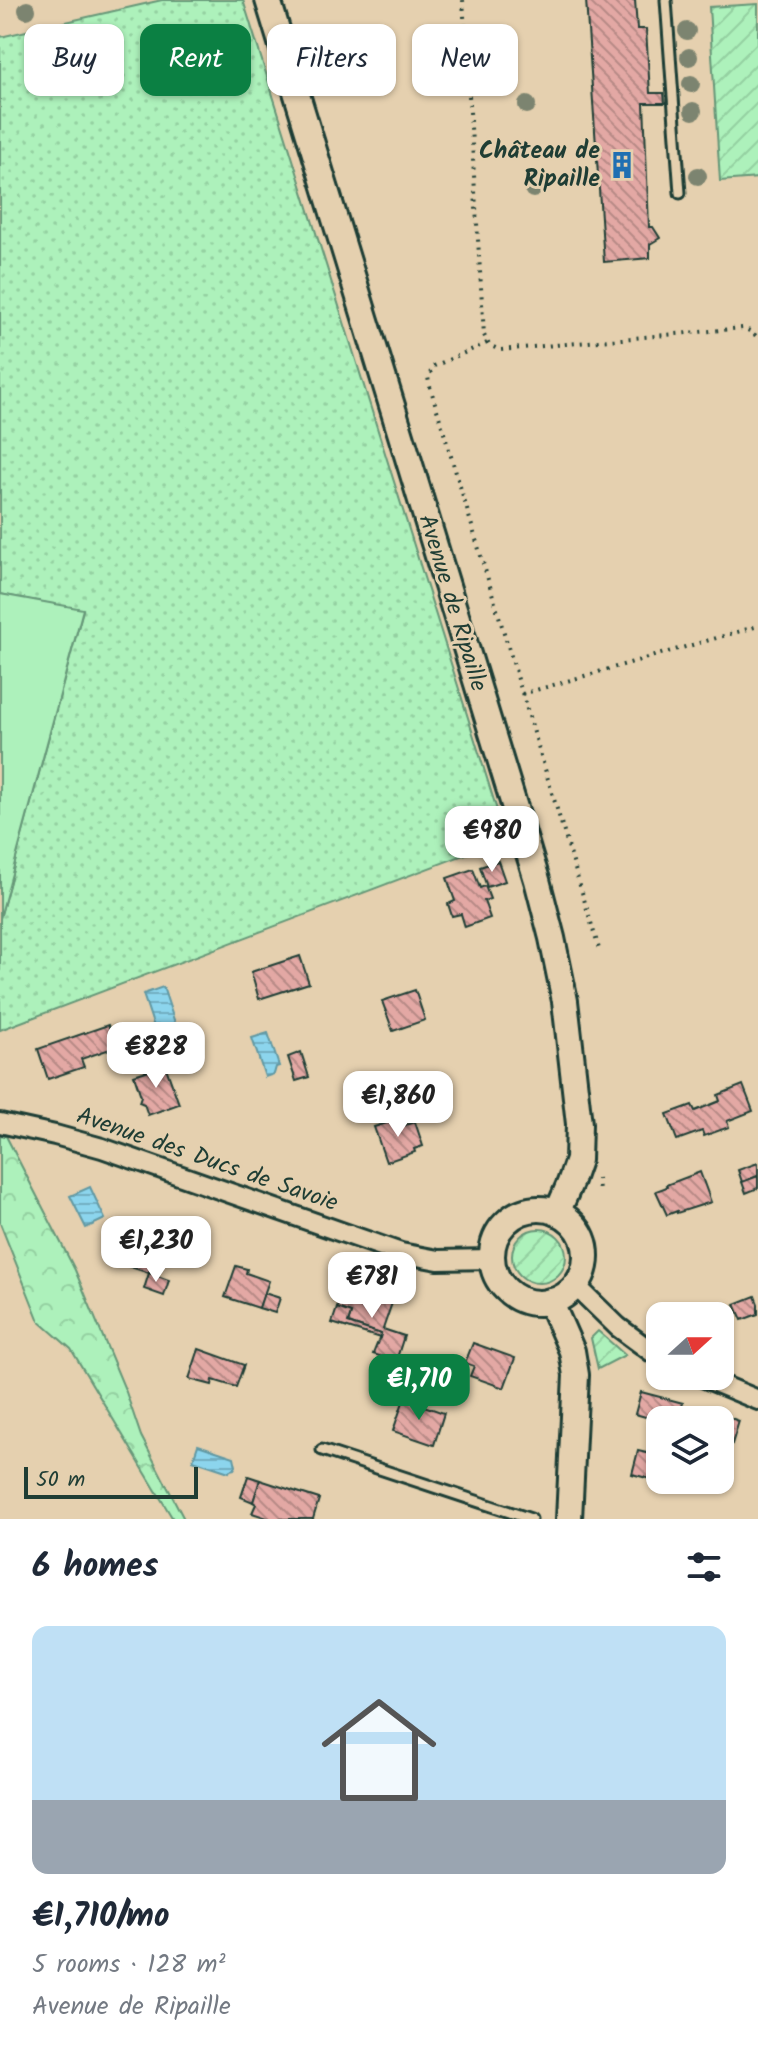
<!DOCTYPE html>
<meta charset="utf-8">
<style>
:root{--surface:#fff;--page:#f6f6f7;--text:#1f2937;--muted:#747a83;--line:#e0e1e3;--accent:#0b8043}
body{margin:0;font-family:Kalam,sans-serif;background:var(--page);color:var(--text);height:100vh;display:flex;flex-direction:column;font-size:30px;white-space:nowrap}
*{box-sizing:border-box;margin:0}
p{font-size:26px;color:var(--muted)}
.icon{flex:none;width:44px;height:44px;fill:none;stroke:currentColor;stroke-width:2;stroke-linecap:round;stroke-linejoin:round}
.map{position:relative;height:1519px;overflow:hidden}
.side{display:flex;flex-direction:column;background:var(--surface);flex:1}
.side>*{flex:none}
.banner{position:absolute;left:24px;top:24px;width:710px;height:72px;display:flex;gap:16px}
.needle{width:52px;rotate:69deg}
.tools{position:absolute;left:646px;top:1302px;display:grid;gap:16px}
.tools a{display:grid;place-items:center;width:88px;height:88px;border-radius:16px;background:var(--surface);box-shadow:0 2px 6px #0004;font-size:40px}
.scale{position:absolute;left:24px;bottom:20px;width:174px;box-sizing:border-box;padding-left:8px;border:4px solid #1f3d34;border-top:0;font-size:22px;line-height:28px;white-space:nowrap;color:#1f3d34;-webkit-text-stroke:6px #e5d0af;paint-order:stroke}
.price{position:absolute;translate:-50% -68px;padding:0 18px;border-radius:16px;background:#fff;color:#222;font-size:26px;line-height:52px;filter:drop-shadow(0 2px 4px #0008)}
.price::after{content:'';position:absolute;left:50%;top:48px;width:24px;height:18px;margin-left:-12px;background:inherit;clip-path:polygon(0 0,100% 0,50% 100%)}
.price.on{background:var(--accent);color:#fff}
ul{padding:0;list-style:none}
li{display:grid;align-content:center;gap:16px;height:424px;padding:0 32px}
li+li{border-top:2px solid var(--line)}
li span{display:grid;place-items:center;height:248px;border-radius:16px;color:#555}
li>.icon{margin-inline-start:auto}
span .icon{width:144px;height:144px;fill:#fffc;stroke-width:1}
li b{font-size:34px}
h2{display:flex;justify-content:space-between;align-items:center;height:96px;padding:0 32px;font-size:34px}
.pill{padding:0 28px;border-radius:16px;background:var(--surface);box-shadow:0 2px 6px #0004;font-size:28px;line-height:72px}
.pill.on{background:var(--accent);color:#fff}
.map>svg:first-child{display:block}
</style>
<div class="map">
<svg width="758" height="1519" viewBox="0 0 758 1519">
<defs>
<pattern id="grass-dots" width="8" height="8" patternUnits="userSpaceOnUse" patternTransform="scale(2)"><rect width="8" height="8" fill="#adf1bb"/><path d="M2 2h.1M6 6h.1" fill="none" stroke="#94d0a1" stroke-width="1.8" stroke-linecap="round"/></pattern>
<pattern id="forest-crowns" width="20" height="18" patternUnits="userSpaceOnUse" patternTransform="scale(2)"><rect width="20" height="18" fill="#adf1bb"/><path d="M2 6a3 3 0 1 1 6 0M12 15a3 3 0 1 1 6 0" fill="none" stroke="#94d0a1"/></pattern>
<pattern id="garden-furrows" width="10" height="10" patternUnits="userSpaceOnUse" patternTransform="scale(2)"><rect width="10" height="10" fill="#adf1bb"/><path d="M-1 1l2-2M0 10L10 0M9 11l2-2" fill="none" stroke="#94d0a1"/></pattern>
<pattern id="water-rules" width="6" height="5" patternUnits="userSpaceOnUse" patternTransform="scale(2)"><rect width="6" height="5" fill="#8cd5ed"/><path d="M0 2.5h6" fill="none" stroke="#72aec1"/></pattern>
<pattern id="building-back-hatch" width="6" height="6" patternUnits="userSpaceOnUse" patternTransform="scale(2)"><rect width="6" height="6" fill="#e3a8a4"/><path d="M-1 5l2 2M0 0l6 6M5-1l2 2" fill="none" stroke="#b78a86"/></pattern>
</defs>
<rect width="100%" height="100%" fill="#e5d0af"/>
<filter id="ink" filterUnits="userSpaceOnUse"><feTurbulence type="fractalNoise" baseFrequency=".0125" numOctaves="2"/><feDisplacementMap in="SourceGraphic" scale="16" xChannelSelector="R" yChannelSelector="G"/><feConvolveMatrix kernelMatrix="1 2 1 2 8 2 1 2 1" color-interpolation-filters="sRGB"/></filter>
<g filter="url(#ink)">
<path fill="url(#grass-dots)" stroke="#669778" stroke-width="2" d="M162,0H243L506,839L0,1030V918L83,610L0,594V37Z"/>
<path fill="url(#forest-crowns)" stroke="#669778" stroke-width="2" d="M0,1135L6,1136L75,1270L126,1392L141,1436L184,1519H173L71,1349L39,1321L0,1223Z"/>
<g fill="url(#garden-furrows)" stroke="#669778" stroke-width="2">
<path d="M758,4V178L720,181L709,7Z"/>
<circle cx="539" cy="1256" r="27"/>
<path d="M598,1331L625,1355L598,1369L591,1338Z"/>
</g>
<path fill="#adf1bb" stroke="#669778" stroke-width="2" d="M0,594L83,609L0,918Z"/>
<g fill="url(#water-rules)" stroke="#6098a3" stroke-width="2">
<path d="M163,987L179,1035L159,1042L143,994Z"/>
<path d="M268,1033L279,1066L276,1067L274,1074L265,1077L252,1038Z"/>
<path d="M90,1187L105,1219L86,1228L70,1196Z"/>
<path d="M198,1445L234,1457L236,1466L234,1469L230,1470L229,1472L193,1460Z"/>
</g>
<g fill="url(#building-back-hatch)" stroke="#1f3d34" stroke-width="2">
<path d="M586,0H635L637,29H646L650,93H664L665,103H644L649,227H653L660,238L650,244V258L604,262Z"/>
<path d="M498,861L505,881L487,887L480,867Z"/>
<path d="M473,869L480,888L485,886L490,899L484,901L490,918L465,927L461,914L452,916L448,904L455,901L447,878Z"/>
<path d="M300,956L309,983L259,999L251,972Z"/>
<path d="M415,990L425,1020L393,1031L382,1001Z"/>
<path d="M108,1025L116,1047L81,1059L84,1067L48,1079L38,1049Z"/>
<path d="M301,1052L309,1077L296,1081L288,1057Z"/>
<path d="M165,1065L179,1104L148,1115L144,1104L139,1102L141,1096L134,1075Z"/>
<path d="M743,1085L753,1111L727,1121L729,1127L704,1136L702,1131L677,1140L667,1114L692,1105L695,1111L720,1101L718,1095Z"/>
<path d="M403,1118L405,1125L415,1122L423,1146L414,1149L415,1152L386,1162L374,1127Z"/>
<path d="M758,1163V1176L742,1182L738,1170Z"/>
<path d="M700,1172L711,1202L677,1213V1211L667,1215L656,1191L667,1187L666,1185Z"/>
<path d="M758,1176V1188L746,1193L742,1182Z"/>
<path d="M119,1230L137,1236L135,1240L158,1247L149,1273L121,1264L123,1259L111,1255Z"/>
<path d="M236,1266L247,1269L246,1273L269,1281L259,1308L225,1297Z"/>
<path d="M149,1273L169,1280L164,1296L144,1289Z"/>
<path d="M345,1287L360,1292L358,1297L368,1301L371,1294L393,1300L383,1329L404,1336L396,1361L373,1354L381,1334L348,1323L351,1313L337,1308Z"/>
<path d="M264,1293L280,1298L275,1313L259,1308Z"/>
<path d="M755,1296L758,1304V1314L742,1320L735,1304Z"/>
<path d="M337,1308L351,1313L348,1323L381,1334L380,1338L332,1323Z"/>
<path d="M473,1343L515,1358L504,1388L470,1376L474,1366L465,1363Z"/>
<path d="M199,1349L244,1365L236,1387L213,1380L212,1385L189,1379Z"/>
<path d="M641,1392L683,1403L678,1420L660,1421L635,1414Z"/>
<path d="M404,1399L444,1413L434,1445L393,1431Z"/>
<path d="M713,1412L739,1421L732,1444L720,1440V1420H710Z"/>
<path d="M638,1451L660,1456V1478L658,1481L632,1474Z"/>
<path d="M248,1476L260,1480L253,1502L241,1497Z"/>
<path d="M260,1480L319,1499L313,1519H270L252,1513L256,1504L253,1502Z"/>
</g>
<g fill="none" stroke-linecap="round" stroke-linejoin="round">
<g stroke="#1f3d34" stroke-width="15">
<g id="service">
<path d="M666,0L680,193"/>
<path d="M322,1450L531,1519"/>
</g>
</g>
<g stroke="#1f3d34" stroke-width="24">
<g id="minor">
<path d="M0,1123L55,1135L102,1148L401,1253L438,1260L492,1259"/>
<path d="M575,1285L618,1327L660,1358"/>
<path d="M700,1376L758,1400"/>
</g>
</g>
<g stroke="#1f3d34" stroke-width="30">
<g id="tertiary">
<path d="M268,0L537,880L552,938L565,1001L579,1124L578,1160L570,1183L557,1213"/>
<circle cx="539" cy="1256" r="47"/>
<path d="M550,1301L572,1351L576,1375L569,1519"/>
</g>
</g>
<g stroke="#1f3d34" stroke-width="4" stroke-dasharray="2 6" stroke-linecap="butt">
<path d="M463,0L484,335L489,345L500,350L743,328L752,332L758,338"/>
<path d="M487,343L434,366L428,377L429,383L599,949"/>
<path d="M522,694L758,626"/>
<path d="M598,1178L599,1192"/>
</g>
<use href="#service" stroke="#e5d0af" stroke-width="9"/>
<use href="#minor" stroke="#e5d0af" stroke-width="18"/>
<use href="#tertiary" stroke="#e5d0af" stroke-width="24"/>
</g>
<g fill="#7c846f">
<circle cx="27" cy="10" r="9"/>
<circle cx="687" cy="31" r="9"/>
<circle cx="689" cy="57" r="9"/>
<circle cx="691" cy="84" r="9"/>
<circle cx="527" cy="105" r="9"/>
<circle cx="693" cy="111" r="9"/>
<circle cx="698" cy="176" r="9"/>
<circle cx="533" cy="189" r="9"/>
</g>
</g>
<defs>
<g id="building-bare" transform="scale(2.16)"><path d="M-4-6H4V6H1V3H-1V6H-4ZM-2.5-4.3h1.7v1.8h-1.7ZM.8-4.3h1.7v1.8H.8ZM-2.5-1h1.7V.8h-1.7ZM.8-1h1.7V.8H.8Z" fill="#1f6fb2" stroke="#e5d0af" stroke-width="2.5" paint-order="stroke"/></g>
</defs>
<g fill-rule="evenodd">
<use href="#building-bare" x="622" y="165"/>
</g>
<g text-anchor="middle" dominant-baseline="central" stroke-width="6" stroke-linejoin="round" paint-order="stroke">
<g font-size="24" font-weight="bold" fill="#1f3d34" stroke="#e5d0af" text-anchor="end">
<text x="600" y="151">Château de<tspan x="600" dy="28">Ripaille</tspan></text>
</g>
<g font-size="24" fill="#1f3d34" stroke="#e5d0af">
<text transform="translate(452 603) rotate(73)">Avenue de Ripaille</text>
<text transform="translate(207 1160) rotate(19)">Avenue des Ducs de Savoie</text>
</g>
</g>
</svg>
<div class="tools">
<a><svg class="needle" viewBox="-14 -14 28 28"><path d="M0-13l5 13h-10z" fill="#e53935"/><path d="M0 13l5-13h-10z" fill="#747a83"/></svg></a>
<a><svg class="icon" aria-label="layers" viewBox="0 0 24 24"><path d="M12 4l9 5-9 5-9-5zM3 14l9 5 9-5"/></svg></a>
</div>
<div class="scale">50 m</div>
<b class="price" style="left:492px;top:874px">€980</b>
<b class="price" style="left:156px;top:1090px">€828</b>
<b class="price" style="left:398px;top:1139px">€1,860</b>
<b class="price" style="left:156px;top:1284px">€1,230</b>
<b class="price" style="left:372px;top:1320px">€781</b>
<b class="price on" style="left:419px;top:1422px">€1,710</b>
<div class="banner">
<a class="pill">Buy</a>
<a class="pill on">Rent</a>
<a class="pill">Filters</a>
<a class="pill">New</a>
</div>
</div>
<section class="side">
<h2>6 homes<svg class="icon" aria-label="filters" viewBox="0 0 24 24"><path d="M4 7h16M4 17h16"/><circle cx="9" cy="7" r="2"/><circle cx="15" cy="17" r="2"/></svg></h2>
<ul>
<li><span style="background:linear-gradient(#bfe0f5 70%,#9aa5b1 0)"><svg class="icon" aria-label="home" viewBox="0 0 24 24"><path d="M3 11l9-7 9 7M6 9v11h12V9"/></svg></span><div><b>€1,710/mo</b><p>5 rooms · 128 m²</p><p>Avenue de Ripaille</p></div></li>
</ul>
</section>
